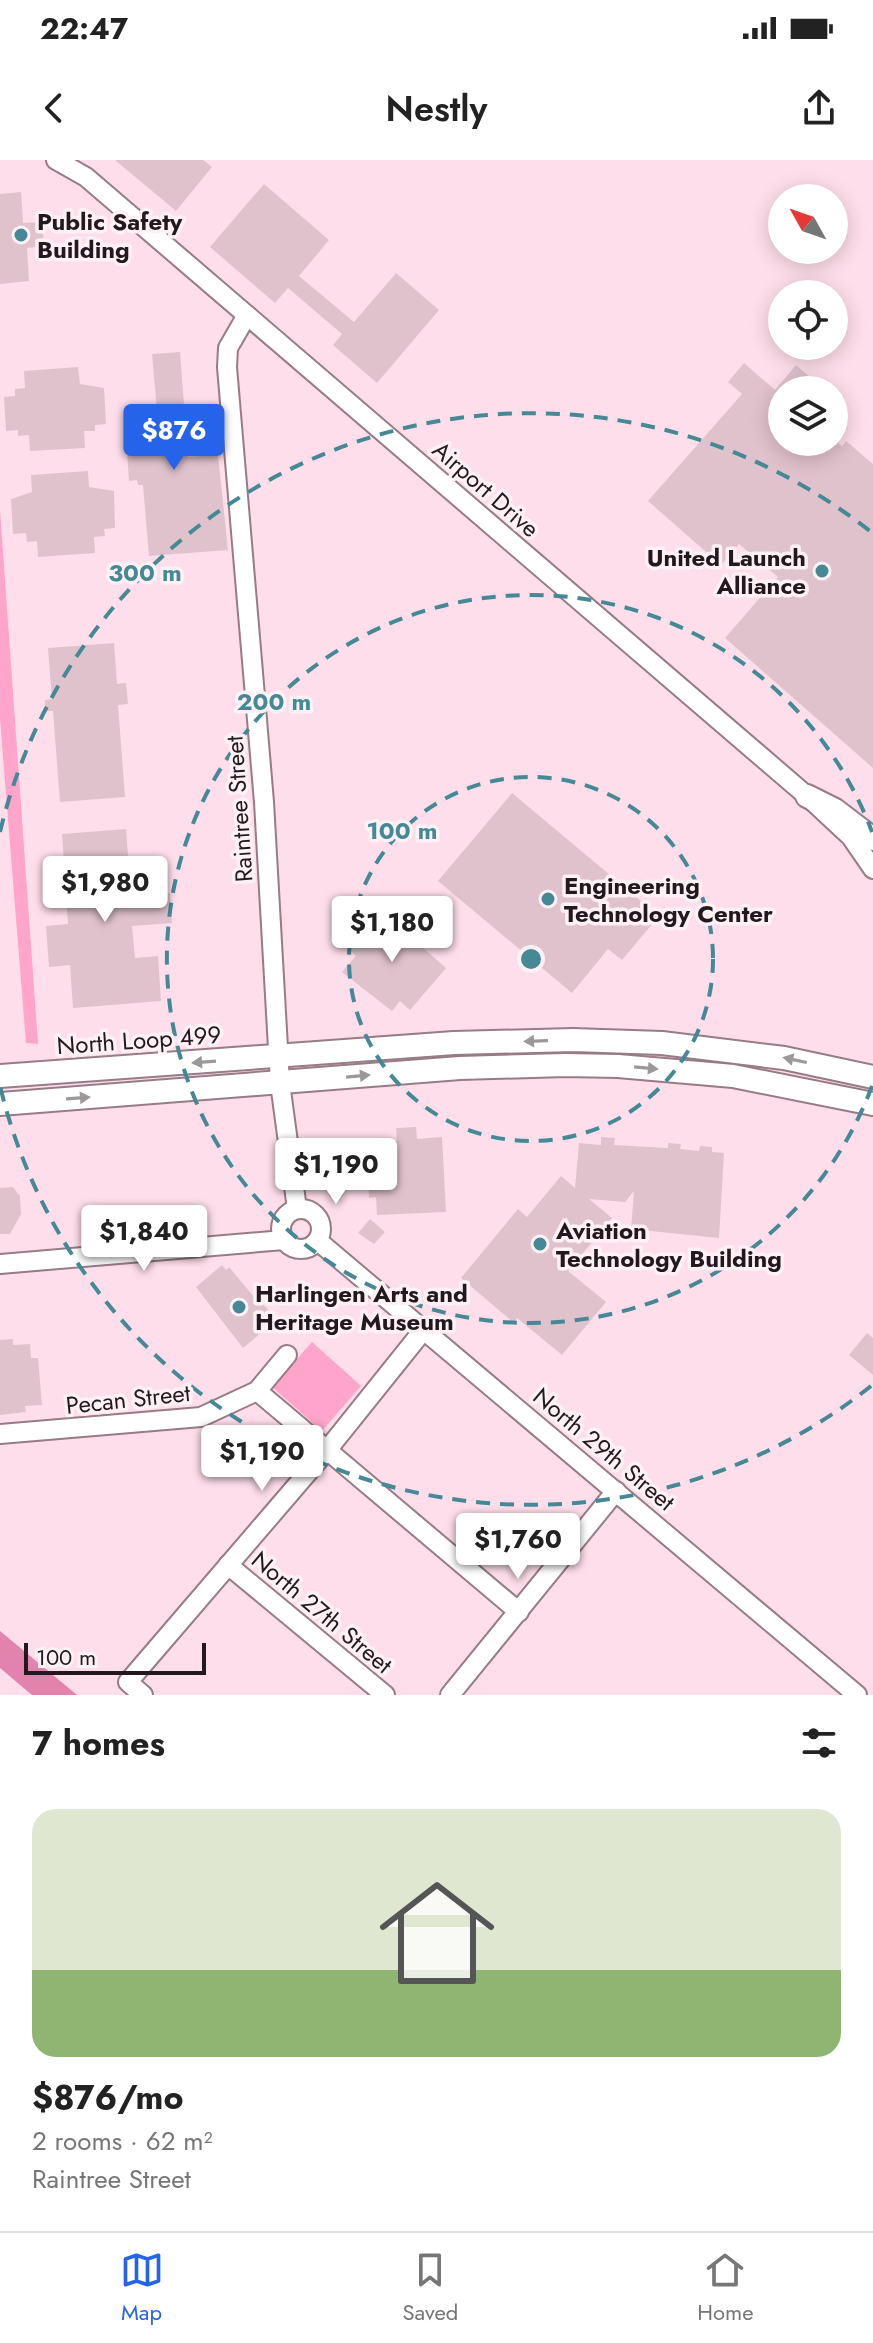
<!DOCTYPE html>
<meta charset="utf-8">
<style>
:root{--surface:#fff;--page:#f6f6f6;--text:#222;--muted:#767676;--line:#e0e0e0;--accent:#2563eb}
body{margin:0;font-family:Jost,sans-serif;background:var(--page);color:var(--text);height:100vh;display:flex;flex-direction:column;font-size:30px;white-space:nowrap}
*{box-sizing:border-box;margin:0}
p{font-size:26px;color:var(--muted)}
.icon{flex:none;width:44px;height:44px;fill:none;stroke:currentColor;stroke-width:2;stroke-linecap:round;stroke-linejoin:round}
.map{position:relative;height:1535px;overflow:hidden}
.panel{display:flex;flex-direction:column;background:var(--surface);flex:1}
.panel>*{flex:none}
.needle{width:52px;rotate:310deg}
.buttons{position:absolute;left:768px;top:24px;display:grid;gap:16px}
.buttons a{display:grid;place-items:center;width:80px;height:80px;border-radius:50%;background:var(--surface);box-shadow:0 4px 20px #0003;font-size:40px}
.scale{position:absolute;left:24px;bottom:20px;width:182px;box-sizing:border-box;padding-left:8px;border:4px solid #23181d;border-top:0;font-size:22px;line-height:28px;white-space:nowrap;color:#23181d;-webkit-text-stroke:6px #fef1f6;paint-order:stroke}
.price{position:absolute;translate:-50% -68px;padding:0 18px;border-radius:8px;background:#fff;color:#222;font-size:26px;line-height:52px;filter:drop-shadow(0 2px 4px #0008)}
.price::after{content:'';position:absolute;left:50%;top:48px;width:24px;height:18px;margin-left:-12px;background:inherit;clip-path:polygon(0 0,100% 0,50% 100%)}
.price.on{background:var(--accent);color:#fff}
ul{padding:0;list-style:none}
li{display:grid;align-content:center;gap:16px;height:424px;padding:0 32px}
li span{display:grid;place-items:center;height:248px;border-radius:24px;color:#555}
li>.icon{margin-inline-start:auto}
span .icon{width:144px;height:144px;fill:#fffc;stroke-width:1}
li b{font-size:34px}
h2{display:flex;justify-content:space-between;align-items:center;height:96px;padding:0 32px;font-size:34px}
.status{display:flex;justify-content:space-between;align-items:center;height:56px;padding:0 40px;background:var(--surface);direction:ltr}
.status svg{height:22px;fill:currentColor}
header{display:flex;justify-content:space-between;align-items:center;height:104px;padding:0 32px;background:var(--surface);font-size:36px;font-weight:600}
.dock{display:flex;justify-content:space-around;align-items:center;height:112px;border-top:2px solid var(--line);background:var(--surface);font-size:22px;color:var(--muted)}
.dock a{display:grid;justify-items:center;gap:4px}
.dock .on{color:var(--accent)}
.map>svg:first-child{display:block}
</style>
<div class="status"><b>22:47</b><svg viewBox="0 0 49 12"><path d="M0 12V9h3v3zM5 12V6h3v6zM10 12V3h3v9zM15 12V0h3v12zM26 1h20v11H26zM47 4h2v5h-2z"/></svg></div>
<header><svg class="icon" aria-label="back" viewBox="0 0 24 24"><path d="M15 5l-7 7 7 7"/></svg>Nestly<svg class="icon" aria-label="share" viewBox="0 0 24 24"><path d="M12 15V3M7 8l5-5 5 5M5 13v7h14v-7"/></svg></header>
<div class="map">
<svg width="873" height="1535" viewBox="0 0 873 1535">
<rect width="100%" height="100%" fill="#fedeea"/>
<g fill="#ffa4ca">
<path d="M0,350L38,884L26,883L0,559Z"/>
<path d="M312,1182L361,1226L322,1271L272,1227Z"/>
</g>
<path fill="#e183ac" d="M0,1471L77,1535H32L0,1508Z"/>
<g fill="#e0c2cd">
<path d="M115,0H203L212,7L176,51Z"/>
<path d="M264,24L329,80L299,116L354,162L396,113L439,150L377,223L333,185L342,174L288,128L275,143L210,87Z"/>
<path d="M21,32L23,63L42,62L44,86L27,88L29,121L0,124V34Z"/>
<path d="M180,192L188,297L218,295L228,390L149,396L143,325H138L137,320L129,321L125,260L133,259L132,252L157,250L152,194Z"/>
<path d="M744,203L775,230L796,205L825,230H782V282H837L842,286L846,281L873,304V608L725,478L778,417L739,384L721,405L648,341L742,234L728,222Z"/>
<path d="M78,207L80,224L104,228L106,264L95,265V271H84L85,288L30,291L29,275L18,276V270L6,271L4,237L15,236V229L25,228L24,211Z"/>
<path d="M88,311L89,327L114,331L115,368L104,369L105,376L94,377L95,393L38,397L37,381L27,382L26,373L13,374L11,339L32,332L31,315Z"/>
<path d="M114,483L117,524L126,523L128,544L118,545L125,637L60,642L53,551H45V540L52,539L48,488Z"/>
<path d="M512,633L659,756L622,800L608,789L572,833L438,721Z"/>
<path d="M126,669L131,736L170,733L172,763L132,766L135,798L158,796L161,841L73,848L70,805L49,807L46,766L68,764L62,674Z"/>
<path d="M381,751L446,808L410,850L400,841L392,851L342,812L356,796L348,789Z"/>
<path d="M416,967L417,979L442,977L446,1052L377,1055L376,1037L369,1038L368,1014H374L372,983L397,981L396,968Z"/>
<path d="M601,977L615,978L614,985L668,988V983L681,984L680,989L699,991L700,986L712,987V992L724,993L719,1078L631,1069L634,1031L625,1042L589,1039L612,1058L568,1111L606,1142L562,1195L517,1158L514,1163L461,1118L518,1049L527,1057L561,1016L575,1028L579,983L601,985Z"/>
<path d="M13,1027L20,1036L21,1054L10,1074H0V1028Z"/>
<path d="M370,1059L385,1072L374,1084L358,1073Z"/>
<path d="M222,1105L226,1110L229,1107L254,1137L260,1132L266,1140L262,1143L269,1151L264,1156L266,1160L256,1168L261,1173L243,1188L196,1127Z"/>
<path d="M867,1173L873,1178V1215L849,1195Z"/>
<path d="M13,1179V1185L30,1184L31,1198H38L42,1245L25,1246L26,1252L0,1255V1180Z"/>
</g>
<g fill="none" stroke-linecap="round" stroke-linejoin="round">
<g stroke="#977b86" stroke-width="22">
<g id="minor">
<path d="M56,0L86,17L807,636L851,677L873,709"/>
<path d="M247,155L228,188L227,207L264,642L280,923L297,1049"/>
<circle cx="301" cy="1069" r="20"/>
<path d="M318,1081L857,1535"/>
<path d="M0,1104L284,1080"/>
<path d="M257,1231L519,1452"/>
<path d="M0,1274L201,1257L257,1231L287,1195"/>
<path d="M228,1405L385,1535"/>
<path d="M143,1535L128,1522L328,1289L425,1168"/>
<path d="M450,1535L616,1331"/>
</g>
</g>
<g stroke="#977b86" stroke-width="26">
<g id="major">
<path d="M807,636L835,650L873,679"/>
<path d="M0,916L454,883L573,880L662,883L784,898L873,917"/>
<path d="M0,944L460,908L565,905L618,906L733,916L873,944"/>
</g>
</g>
<use href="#minor" stroke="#fff" stroke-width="18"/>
<use href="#major" stroke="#fff" stroke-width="22"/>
</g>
<defs><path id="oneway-solid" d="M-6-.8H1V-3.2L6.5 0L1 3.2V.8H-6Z" transform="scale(2)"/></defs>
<g fill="#9c9799">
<use href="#oneway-solid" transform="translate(536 881) rotate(178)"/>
<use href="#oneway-solid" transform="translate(795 900) rotate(-168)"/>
<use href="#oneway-solid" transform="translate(204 902) rotate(176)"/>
<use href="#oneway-solid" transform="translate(646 908) rotate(5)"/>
<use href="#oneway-solid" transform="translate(358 916) rotate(-5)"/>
<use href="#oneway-solid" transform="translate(78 938) rotate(-4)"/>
</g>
<g fill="none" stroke="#448995" stroke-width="4" stroke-dasharray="14 10">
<circle cx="531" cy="799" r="182"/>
<path d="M872 926A364 364 0 1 1 872 672"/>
<path d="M871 1226A546 546 0 0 1 0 926M0 672A546 546 0 0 1 871 372"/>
</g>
<g fill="#448995" stroke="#fef1f6" stroke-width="3">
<circle cx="21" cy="75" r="8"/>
<circle cx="822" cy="411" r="8"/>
<circle cx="548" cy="739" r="8"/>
<circle cx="540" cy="1084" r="8"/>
<circle cx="239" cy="1147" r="8"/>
</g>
<g text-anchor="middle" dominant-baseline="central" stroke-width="7" stroke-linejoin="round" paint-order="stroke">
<g font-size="24" font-weight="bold" fill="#23181d" stroke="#fef1f6" text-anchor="start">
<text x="37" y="61">Public Safety<tspan x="37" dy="28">Building</tspan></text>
<text x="806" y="397" text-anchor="end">United Launch<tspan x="806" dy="28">Alliance</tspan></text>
<text x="564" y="725">Engineering<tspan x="564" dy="28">Technology Center</tspan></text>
<text x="556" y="1070">Aviation<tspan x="556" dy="28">Technology Building</tspan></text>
<text x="255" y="1133">Harlingen Arts and<tspan x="255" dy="28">Heritage Museum</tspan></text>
</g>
<g font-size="24" fill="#23181d" stroke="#fef1f6">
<text transform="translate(486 329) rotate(41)">Airport Drive</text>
<text transform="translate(239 649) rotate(-94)">Raintree Street</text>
<text transform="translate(139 880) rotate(-4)">North Loop 499</text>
<text transform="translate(128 1239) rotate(-6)">Pecan Street</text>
<text transform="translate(604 1289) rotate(40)">North 29th Street</text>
<text transform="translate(322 1452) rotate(40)">North 27th Street</text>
</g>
</g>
<circle cx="531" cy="799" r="12" fill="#448995" stroke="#fef1f6" stroke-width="4"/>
<g font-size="24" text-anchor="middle" font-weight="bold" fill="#448995" stroke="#fef1f6" stroke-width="7" stroke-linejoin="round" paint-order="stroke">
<text x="145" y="421">300 m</text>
<text x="274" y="550">200 m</text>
<text x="402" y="679">100 m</text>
</g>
</svg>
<div class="buttons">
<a><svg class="needle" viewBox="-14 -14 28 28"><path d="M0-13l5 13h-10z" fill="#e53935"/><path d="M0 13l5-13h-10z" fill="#767676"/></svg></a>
<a><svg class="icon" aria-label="locate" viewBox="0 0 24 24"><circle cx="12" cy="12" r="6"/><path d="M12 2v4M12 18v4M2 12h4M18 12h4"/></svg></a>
<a><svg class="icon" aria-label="layers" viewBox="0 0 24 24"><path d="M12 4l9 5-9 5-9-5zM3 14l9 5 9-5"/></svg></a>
</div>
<div class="scale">100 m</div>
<b class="price on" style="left:174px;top:312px">$876</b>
<b class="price" style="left:105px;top:764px">$1,980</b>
<b class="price" style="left:392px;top:804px">$1,180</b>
<b class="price" style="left:336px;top:1046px">$1,190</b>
<b class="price" style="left:144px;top:1113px">$1,840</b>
<b class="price" style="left:262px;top:1333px">$1,190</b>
<b class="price" style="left:518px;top:1421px">$1,760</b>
</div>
<section class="panel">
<h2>7 homes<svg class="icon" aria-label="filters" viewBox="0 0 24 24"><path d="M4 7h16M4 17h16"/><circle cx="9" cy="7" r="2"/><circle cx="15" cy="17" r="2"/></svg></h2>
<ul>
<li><span style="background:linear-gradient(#dfe7d0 65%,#8fb573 0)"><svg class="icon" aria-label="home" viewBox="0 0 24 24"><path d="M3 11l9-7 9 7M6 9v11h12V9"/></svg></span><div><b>$876/mo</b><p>2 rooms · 62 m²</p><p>Raintree Street</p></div></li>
</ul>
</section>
<nav class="dock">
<a class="on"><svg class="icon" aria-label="map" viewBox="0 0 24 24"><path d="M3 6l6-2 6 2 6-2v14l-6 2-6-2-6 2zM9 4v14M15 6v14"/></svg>Map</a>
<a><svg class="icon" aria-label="saved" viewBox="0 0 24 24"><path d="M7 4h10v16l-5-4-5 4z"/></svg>Saved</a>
<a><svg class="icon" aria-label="home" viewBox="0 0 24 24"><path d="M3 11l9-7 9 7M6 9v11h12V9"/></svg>Home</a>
</nav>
